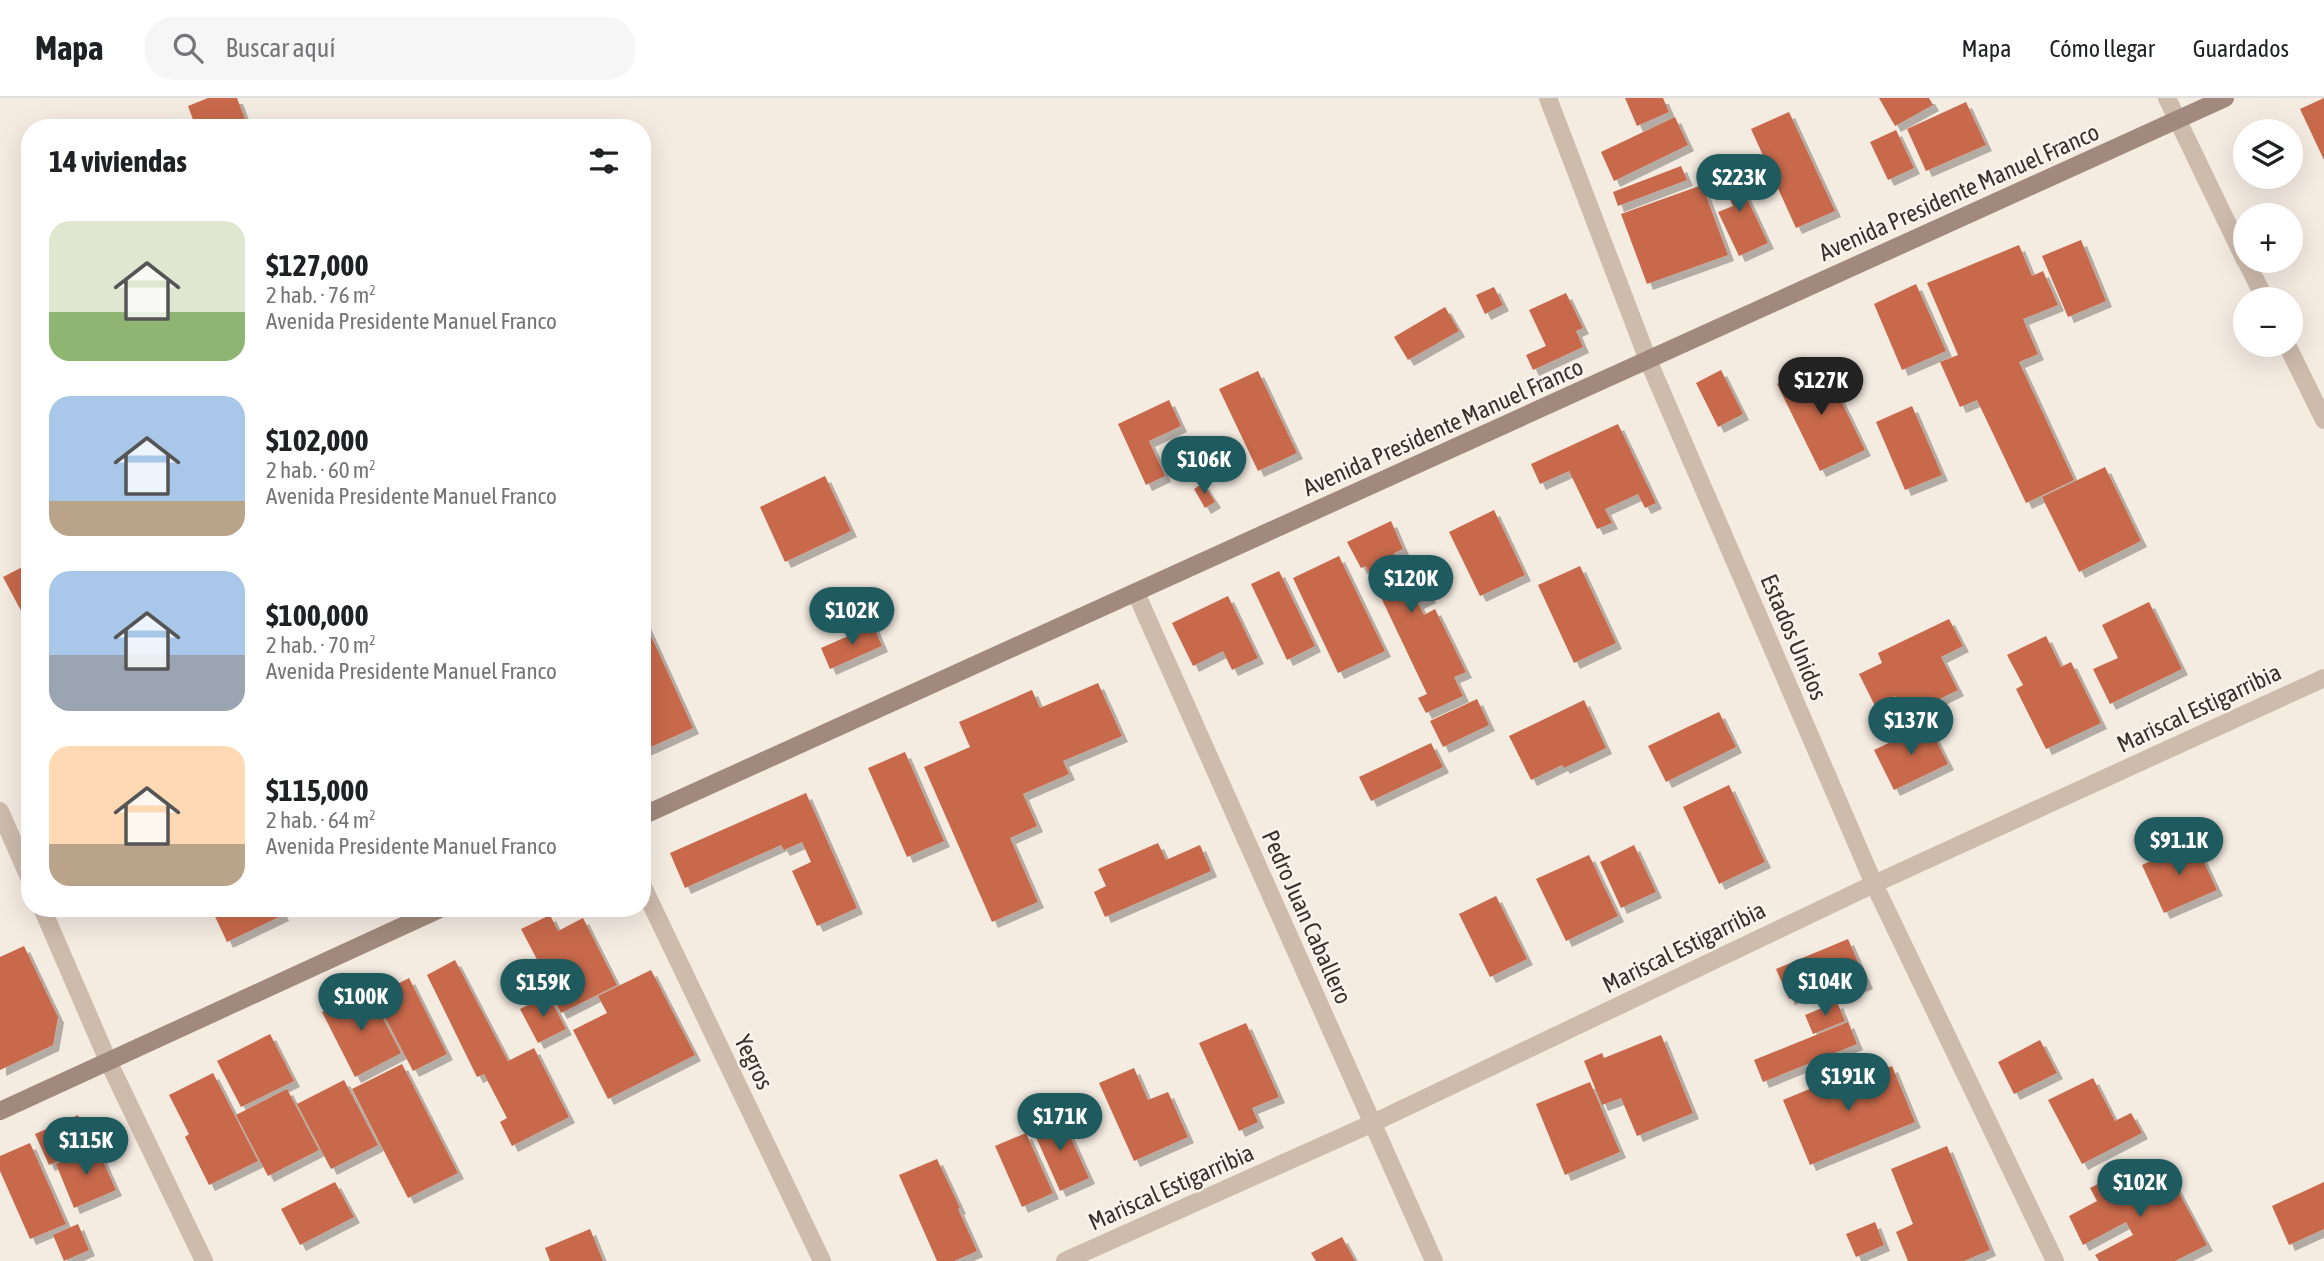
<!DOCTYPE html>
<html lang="es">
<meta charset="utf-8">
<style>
:root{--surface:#fff;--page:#f6f6f6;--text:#202124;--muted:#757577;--line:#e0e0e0;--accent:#1f5a5e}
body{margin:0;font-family:"Asap Condensed",sans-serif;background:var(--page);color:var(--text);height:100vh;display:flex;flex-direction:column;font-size:26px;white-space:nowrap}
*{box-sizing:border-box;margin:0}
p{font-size:23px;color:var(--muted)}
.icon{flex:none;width:38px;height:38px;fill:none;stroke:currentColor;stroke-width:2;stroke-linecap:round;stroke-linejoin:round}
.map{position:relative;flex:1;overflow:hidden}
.side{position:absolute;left:21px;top:21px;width:630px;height:798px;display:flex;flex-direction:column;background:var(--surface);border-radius:28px;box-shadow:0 7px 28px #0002}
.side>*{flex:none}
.buttons{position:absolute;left:2233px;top:21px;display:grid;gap:14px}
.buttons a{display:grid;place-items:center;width:70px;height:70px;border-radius:50%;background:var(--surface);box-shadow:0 7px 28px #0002;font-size:35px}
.price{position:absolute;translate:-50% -60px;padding:0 16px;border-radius:24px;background:var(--accent);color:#fff;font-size:23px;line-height:46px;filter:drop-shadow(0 2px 4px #0008)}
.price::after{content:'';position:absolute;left:50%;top:42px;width:21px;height:16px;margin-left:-10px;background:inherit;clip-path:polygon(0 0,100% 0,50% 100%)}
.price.active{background:#222;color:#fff}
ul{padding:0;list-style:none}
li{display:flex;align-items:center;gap:21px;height:175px;padding:0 28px}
li span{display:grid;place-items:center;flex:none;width:196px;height:140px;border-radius:21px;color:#555}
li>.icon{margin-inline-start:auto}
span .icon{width:84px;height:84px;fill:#fffc;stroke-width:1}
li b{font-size:30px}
h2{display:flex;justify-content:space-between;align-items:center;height:84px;padding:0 28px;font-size:30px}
header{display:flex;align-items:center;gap:42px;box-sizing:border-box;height:98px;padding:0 35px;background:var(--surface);border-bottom:2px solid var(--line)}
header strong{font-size:33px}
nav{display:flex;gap:38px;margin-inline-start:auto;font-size:24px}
.search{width:490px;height:63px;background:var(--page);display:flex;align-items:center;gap:18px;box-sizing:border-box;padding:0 24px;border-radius:28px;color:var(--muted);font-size:26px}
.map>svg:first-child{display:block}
</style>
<header>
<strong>Mapa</strong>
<div class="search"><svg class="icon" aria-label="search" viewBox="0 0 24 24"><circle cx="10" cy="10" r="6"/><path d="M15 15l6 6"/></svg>Buscar aquí</div>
<nav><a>Mapa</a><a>Cómo llegar</a><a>Guardados</a></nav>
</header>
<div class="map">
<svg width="2324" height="1163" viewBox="0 0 2324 1163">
<defs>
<filter id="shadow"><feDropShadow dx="6" dy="6" stdDeviation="0" flood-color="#0004"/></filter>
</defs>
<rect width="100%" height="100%" fill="#f4ebe1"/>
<g fill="#c8694b" filter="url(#shadow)">
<path d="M208,0H237L245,21L224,30H196L188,8Z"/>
<path d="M1625,0H1663L1669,14L1637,28Z"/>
<path d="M1879,0H1929L1933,7L1895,28Z"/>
<path d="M2324,0V62L2300,11Z"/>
<path d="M1966,4L1986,47L1926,73L1907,31Z"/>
<path d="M1789,14L1835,113L1796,130L1751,31Z"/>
<path d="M1675,19L1688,47L1614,83L1601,54Z"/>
<path d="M1896,32L1914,70L1888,82L1870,44Z"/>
<path d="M1729,62L1768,145L1739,158L1718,114L1733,108L1715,69Z"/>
<path d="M1681,68L1687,82L1618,108L1613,94Z"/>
<path d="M1702,87L1728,157L1647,186L1621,116Z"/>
<path d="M2081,142L2106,203L2068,219L2042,158Z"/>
<path d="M2019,147L2032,178L2043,173L2058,207L2023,221L2038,256L2019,264L2074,382L2026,405L1977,302L1960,309L1940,264L1958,257L1927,185Z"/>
<path d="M1916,186L1946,253L1902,272L1874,206Z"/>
<path d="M1494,189L1503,207L1485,216L1476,197Z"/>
<path d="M1566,195L1583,230L1576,233L1583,249L1533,272L1526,257L1546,248L1529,212Z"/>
<path d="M1445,209L1459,233L1408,262L1394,239Z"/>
<path d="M1822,264L1865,352L1820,373L1777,286Z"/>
<path d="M1721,272L1743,316L1718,329L1696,285Z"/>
<path d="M1258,273L1297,355L1258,373L1219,291Z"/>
<path d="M1169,302L1181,328L1149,343L1165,378L1146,387L1118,326Z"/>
<path d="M1912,308L1942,377L1905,392L1876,324Z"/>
<path d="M1618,326L1656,405L1645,410L1638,396L1605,411L1612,425L1597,431L1569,373L1540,386L1531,366Z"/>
<path d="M2105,369L2141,443L2079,474L2042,399Z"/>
<path d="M825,378L851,433L785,464L760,409Z"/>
<path d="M1203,385L1215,404L1205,410L1194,391Z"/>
<path d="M1494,412L1525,477L1480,498L1449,434Z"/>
<path d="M1391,423L1403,451L1394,455L1399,464L1411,459L1430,499L1418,505L1424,517L1435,511L1466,574L1454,579L1463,598L1426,615L1418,600L1427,596L1366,468L1361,470L1347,444Z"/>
<path d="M1339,458L1385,553L1338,575L1293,480Z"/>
<path d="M30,465V522L27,524L3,479Z"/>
<path d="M1580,468L1616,545L1574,565L1538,487Z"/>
<path d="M1279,473L1315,548L1287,562L1251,486Z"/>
<path d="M1228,498L1258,560L1232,572L1223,553L1193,568L1172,525Z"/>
<path d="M2149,504L2182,571L2110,606L2093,571L2118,560L2102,527Z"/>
<path d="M642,518L693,630L642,653Z"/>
<path d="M1949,521L1963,548L1941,559L1958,592L1905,618L1895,598L1875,608L1859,576L1882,565L1878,555Z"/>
<path d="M873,527L882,548L830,571L821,550Z"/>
<path d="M2046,538L2061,569L2071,564L2101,625L2046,651L2016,591L2023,587L2007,557Z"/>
<path d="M1098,585L1122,638L1063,663L1069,676L1023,696L1037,728L1010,740L1038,804L992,824L924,669L970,649L959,624L1032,592L1040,610Z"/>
<path d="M1477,601L1489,627L1443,649L1430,623Z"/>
<path d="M1584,602L1606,650L1564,670L1562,667L1531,682L1509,638Z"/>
<path d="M1719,614L1736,649L1666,684L1648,648Z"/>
<path d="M1928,626L1948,666L1894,692L1874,652Z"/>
<path d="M1431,645L1443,669L1371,703L1359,679Z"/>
<path d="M905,654L944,743L907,759L868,670Z"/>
<path d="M1729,687L1765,764L1719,786L1683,709Z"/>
<path d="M806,695L857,810L817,828L792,773L811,764L802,744L784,752L781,747L685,790L670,755Z"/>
<path d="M2194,743L2217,792L2164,815L2142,767Z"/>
<path d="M1158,745L1166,762L1200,747L1211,773L1105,819L1094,794L1106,788L1098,771Z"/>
<path d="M1634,747L1656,794L1621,810L1600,764Z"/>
<path d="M1589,757L1618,818L1566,843L1536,781Z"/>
<path d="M1496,798L1527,861L1490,879L1459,816Z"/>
<path d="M211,810H280L283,817L227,844Z"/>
<path d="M550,817L558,833L583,820L617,887L561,915L538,871L541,869L521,831Z"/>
<path d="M1848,841L1867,885L1827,902L1821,888L1789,901L1776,871Z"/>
<path d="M24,848L58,919L53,947L0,972V859Z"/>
<path d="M455,862L508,963L534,950L569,1019L512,1048L500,1024L507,1020L484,976L477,979L427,877Z"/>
<path d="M651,872L695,957L608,1001L573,932L607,915L598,898Z"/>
<path d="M409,880L447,956L413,973L374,898Z"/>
<path d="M368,891L401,955L355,979L322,914Z"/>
<path d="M548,897L566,931L538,945L520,911Z"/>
<path d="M1837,904L1845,923L1813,936L1805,917Z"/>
<path d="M1848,924L1857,946L1763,984L1754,962Z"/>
<path d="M1246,925L1279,999L1252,1010L1258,1024L1239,1033L1199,945Z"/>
<path d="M270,936L294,983L241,1009L217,963Z"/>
<path d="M1661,937L1693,1015L1637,1038L1621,1000L1602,1007L1584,963L1602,955L1604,960Z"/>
<path d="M2040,942L2057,975L2014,996L1998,964Z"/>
<path d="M402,966L458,1075L408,1100L352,991Z"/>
<path d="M1892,968L1915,1024L1810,1067L1783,1002L1848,975L1852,984Z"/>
<path d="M1134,970L1148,1002L1168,994L1188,1039L1134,1063L1099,985Z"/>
<path d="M213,975L258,1063L209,1087L185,1039L189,1036L169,997Z"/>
<path d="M2093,980L2115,1023L2131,1015L2142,1035L2082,1066L2048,1002Z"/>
<path d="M344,982L378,1047L331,1071L297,1006Z"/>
<path d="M1590,984L1620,1054L1565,1077L1536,1006Z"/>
<path d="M287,991L319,1052L268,1078L236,1017Z"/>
<path d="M78,1017L92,1048L49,1067L35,1036Z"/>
<path d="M1061,1018L1089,1080L1060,1093L1032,1030Z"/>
<path d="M1026,1035L1053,1095L1022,1109L995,1048Z"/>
<path d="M30,1045L66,1126L30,1141L0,1073V1058Z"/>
<path d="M96,1048L116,1092L74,1110L56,1066Z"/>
<path d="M1947,1048L1990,1152L1964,1163H1908L1896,1134L1913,1126L1891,1071Z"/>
<path d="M937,1061L960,1110L958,1111L977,1153L954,1163H937L899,1077Z"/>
<path d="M2165,1069L2207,1147L2175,1163H2099L2095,1157L2133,1137L2126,1124L2083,1147L2069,1118L2097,1103L2090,1090L2129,1070L2136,1084Z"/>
<path d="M335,1084L354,1119L300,1147L281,1111Z"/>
<path d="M2324,1084V1131L2289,1147L2272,1108Z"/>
<path d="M1875,1124L1884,1147L1856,1159L1846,1136Z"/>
<path d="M78,1126L89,1152L64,1163L53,1137Z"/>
<path d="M590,1131L603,1163H550L545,1150Z"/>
<path d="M1342,1139L1355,1163H1316L1311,1155Z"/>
</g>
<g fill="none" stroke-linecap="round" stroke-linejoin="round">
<g stroke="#cdbbac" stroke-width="18">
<path d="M1548,0L1648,262L1874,786L2055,1163"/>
<path d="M2167,0L2245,162"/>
<path d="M2246,163L2265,201"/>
<path d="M2287,247L2324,322"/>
<path d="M1136,495L1434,1163"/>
<path d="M0,713L30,782"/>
<path d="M642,787L822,1163"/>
<path d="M42,810L109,965L204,1163"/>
<path d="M1065,1163L1373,1025L1874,786L2324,580"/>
</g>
<g stroke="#a18a7d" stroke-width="18">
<path d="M642,718L2225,0"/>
<path d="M0,1013L442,810"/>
</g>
</g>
<g text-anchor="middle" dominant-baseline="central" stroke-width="5" stroke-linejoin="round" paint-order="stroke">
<g font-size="24" fill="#3b302b" stroke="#fbf5ee">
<text transform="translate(1959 94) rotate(-24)">Avenida Presidente Manuel Franco</text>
<text transform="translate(1443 329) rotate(-24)">Avenida Presidente Manuel Franco</text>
<text transform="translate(1794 539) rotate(67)">Estados Unidos</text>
<text transform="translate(2199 610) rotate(-25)">Mariscal Estigarribia</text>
<text transform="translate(1307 819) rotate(66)">Pedro Juan Caballero</text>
<text transform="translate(1684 849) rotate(-26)">Mariscal Estigarribia</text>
<text transform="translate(754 964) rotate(64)">Yegros</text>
<text transform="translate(1171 1089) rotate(-24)">Mariscal Estigarribia</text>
</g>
</g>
</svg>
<div class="buttons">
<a><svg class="icon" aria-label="layers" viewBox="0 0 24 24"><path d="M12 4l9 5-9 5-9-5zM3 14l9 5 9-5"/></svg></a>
<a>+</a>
<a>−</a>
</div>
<b class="price" style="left:1739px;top:116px">$223K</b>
<b class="price active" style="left:1821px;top:319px">$127K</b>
<b class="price" style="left:1204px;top:398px">$106K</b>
<b class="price" style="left:1411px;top:517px">$120K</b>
<b class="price" style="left:852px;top:549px">$102K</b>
<b class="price" style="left:1911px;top:659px">$137K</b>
<b class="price" style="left:2179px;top:779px">$91.1K</b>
<b class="price" style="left:1825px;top:920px">$104K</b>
<b class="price" style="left:543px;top:921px">$159K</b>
<b class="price" style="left:361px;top:935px">$100K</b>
<b class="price" style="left:1848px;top:1015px">$191K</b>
<b class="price" style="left:1060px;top:1055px">$171K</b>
<b class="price" style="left:86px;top:1079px">$115K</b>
<b class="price" style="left:2140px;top:1121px">$102K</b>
<section class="side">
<h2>14 viviendas<svg class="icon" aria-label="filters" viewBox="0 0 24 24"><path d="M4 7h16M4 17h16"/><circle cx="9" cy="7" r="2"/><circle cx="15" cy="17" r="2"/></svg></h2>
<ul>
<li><span style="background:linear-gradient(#dfe7d0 65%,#8fb573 0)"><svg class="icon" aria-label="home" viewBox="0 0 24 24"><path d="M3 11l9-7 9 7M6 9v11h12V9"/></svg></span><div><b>$127,000</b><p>2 hab. · 76 m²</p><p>Avenida Presidente Manuel Franco</p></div></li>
<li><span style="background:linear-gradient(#a9c7e8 75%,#b9a48a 0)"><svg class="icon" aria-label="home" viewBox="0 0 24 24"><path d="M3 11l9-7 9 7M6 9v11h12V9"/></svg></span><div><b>$102,000</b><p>2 hab. · 60 m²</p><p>Avenida Presidente Manuel Franco</p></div></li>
<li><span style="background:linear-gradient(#a9c7e8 60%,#9aa5b1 0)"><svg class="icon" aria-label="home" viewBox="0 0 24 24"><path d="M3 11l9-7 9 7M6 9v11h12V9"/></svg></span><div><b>$100,000</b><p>2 hab. · 70 m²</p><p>Avenida Presidente Manuel Franco</p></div></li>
<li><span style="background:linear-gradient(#ffd9b3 70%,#b9a48a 0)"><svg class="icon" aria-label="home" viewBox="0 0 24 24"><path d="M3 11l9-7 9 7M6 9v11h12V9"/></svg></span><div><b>$115,000</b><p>2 hab. · 64 m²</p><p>Avenida Presidente Manuel Franco</p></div></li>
</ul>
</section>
</div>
